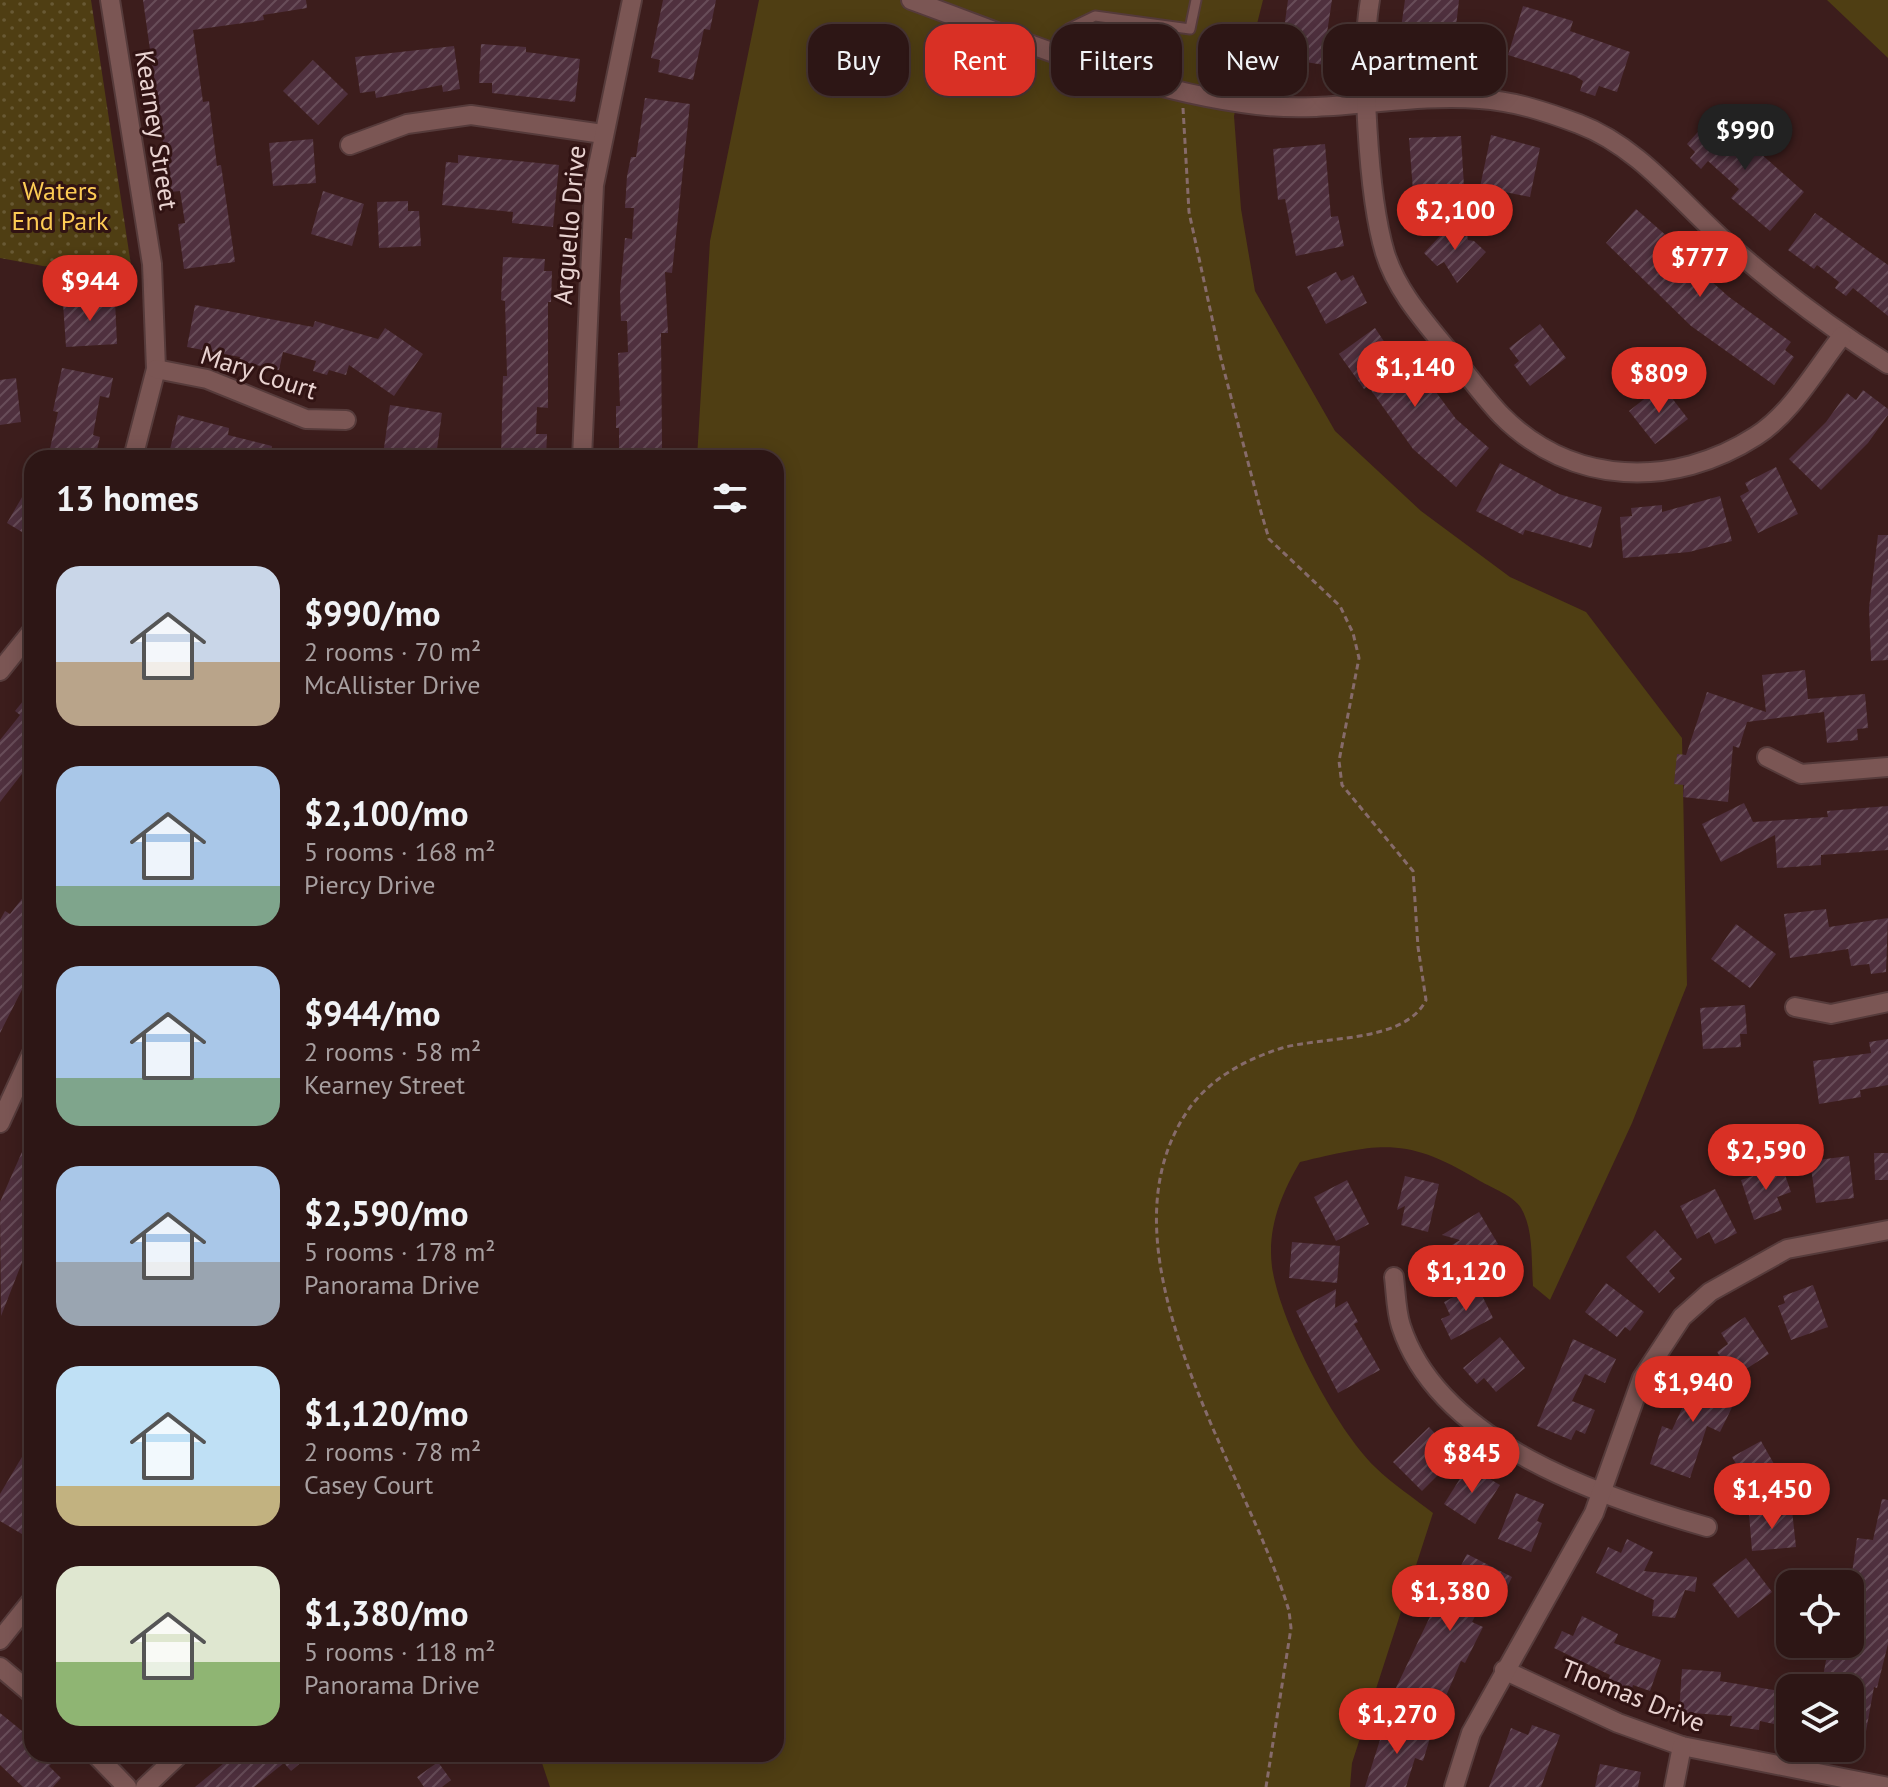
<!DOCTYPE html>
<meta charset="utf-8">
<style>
:root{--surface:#2d1615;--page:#351f1e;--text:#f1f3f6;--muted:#a79fa0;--line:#483534;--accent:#d93025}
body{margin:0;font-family:"PT Sans",sans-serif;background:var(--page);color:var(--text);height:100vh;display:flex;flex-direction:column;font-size:30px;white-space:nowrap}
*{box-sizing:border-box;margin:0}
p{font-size:26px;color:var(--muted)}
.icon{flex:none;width:44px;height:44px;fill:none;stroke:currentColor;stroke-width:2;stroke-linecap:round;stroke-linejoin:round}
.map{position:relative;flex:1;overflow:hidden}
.details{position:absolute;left:24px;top:450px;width:760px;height:1312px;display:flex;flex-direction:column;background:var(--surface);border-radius:24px;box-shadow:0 4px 20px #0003,0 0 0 2px var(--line)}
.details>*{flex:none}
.banner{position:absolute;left:808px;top:24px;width:760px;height:72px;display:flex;gap:16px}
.buttons{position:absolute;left:1776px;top:1570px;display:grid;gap:16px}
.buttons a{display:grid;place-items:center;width:88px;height:88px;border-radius:16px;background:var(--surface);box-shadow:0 4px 20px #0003,0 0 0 2px var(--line);font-size:40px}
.price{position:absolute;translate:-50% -68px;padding:0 18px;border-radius:28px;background:var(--accent);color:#fff;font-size:26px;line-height:52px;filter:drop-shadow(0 2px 4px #0008)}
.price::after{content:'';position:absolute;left:50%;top:48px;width:24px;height:18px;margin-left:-12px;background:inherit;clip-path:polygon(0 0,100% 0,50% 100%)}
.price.active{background:#222;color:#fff}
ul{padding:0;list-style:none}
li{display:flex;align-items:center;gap:24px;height:200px;padding:0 32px}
li span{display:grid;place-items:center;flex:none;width:224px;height:160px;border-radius:24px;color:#555}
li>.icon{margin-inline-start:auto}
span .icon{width:96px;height:96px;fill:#fffc;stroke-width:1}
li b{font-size:34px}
h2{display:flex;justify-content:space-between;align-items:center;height:96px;padding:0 32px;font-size:34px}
.tag{padding:0 28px;border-radius:24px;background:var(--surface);box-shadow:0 4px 20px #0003,0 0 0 2px var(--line);font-size:28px;line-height:72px}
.tag.active{background:var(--accent);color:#fff}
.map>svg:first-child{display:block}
</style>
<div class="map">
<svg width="1888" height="1787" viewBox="0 0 1888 1787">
<defs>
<pattern id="park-dots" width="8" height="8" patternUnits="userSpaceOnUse" patternTransform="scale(2)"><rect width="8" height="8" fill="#4f3e13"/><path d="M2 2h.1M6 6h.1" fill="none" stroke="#685934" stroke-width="1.8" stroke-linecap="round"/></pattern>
<pattern id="building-hatch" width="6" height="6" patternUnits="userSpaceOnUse" patternTransform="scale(2)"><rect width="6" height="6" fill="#4f303e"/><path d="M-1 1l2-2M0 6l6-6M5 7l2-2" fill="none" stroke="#684d59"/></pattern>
</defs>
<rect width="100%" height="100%" fill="#3c1d1c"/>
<g fill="#4f3e13">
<path d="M759,0H1263L1234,116L1241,209L1255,291L1335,431L1421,511L1510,577L1586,612L1682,738L1687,985L1632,1123L1550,1300L1533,1286C1531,1261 1534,1230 1521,1208C1514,1196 1492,1188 1480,1181C1406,1136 1381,1143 1300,1162C1281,1194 1267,1229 1272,1267C1280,1322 1335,1428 1375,1467C1392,1484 1414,1498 1433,1513L1352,1763L1350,1787H550L539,1754H776V458H697L710,241Z"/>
<path d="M1827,0H1888V58Z"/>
</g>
<path fill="url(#park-dots)" d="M0,0H91L132,272L43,266L0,258Z"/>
<g fill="url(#building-hatch)">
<path d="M143,0H306L307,8L263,15L264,20L193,30L203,102L209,101L217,166L221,165L235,262L184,269L178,224L185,223L180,191L170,192Z"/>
<path d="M663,0H716L710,30L704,29L693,80L658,72L660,60L651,58Z"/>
<path d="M1288,0H1332L1325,46L1334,47L1331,66L1280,58Z"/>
<path d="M1405,0H1459L1452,62L1397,56Z"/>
<path d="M1523,6L1573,21L1570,31L1630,52L1617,92L1599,86L1595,96L1580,91L1583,81L1575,76L1508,55Z"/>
<path d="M481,44L526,47V52L580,59L575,102L492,93V83H479Z"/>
<path d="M454,46L460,89L443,92L442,85L376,98L375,91L360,93L355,57Z"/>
<path d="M313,60L348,94L318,125L283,91Z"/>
<path d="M645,98L690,104L672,273L665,272L668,333H661L662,450L619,449V428H616V406H620L618,353L628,352L627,321H621L620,292L625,238L632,239L634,208H625L627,176L631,157H636Z"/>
<path d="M1715,113L1804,192L1770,231L1731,198L1739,189L1708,161L1701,169L1690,158L1695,152L1687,144Z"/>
<path d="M1491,135L1540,148L1530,197L1480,187Z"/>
<path d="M1461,136L1464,187L1413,191L1409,138Z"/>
<path d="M313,139L316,183L273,186L269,143Z"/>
<path d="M1325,144L1331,217L1338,216L1344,246L1296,256L1285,199L1278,200L1273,149Z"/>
<path d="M458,155L559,165L553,227L512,223L513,212L442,205L446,162L458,163Z"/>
<path d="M323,191L364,204L352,246L311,234Z"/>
<path d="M408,201V211H419L421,246L379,248L377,202Z"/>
<path d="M1636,209L1669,238L1666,241L1729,297L1791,342L1785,350L1794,357L1774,385L1691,326L1606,243Z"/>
<path d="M1815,213L1888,265V316L1853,288L1846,296L1835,288L1839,282L1817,265L1814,269L1788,250Z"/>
<path d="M1453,222L1467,234L1468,240L1474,241L1486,252L1457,283L1444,262L1437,266L1424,253Z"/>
<path d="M503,257L545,259L544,271H552L551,302H548V408L537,407L536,434H547L546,458H501L503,376H507L505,301L501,300Z"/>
<path d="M1336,272L1341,281L1353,275L1367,303L1326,324L1307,287Z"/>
<path d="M115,300L117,344L66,347L63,303Z"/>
<path d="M195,305L313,327L315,321L378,339L385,328L423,354L394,396L349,365L346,375L329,370L327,375L313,371L316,361L283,352L279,370L239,361L240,357L187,347Z"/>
<path d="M1540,324L1566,358L1530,386L1514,365L1519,361L1509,348Z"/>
<path d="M1375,328L1410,380L1421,372L1456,419L1489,448L1456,487L1413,449L1368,386L1364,389L1339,354Z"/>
<path d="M62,368L113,378L109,398L100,396L93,435L100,437L95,458H48L58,412L53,411Z"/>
<path d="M16,378L21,422L0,425V380Z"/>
<path d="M1662,385L1688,419L1655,444L1629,411Z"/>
<path d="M1863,390L1888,409V415L1868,443L1821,490L1789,459L1826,422L1847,393L1856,400Z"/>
<path d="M390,405L442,413L436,456L384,448Z"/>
<path d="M178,415L229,428L228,435L272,446L268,458H168Z"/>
<path d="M1500,463L1559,494L1602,507L1591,548L1525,530L1523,535L1476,511Z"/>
<path d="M1776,467L1798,514L1758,533L1740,496L1749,491L1745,483Z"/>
<path d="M32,480V538L7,523Z"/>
<path d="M1720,496L1732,541L1689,552L1623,558L1620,517L1632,516L1631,508L1662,505V512Z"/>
<path d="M1878,535H1888V660L1871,661L1869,608Z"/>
<path d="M1805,670L1808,699L1865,694L1868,728L1857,729L1858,740L1827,743L1824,712L1747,722L1739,748L1733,746L1728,802L1683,797L1684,785L1674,784L1677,754L1686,755L1707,692L1766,712L1762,675Z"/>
<path d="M32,690V761L0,802V740L20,715L15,711Z"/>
<path d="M1744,803L1753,822L1828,817L1827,811L1888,806V850L1821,855V865L1777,868L1775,835L1721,862L1702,824Z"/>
<path d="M32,886V970L0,1033V920L5,911L10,914Z"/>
<path d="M1826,909L1829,927L1888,918L1886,972L1871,974L1869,964L1851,966L1848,949L1790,958L1784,914Z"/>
<path d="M1736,924L1776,954L1750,988L1711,959Z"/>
<path d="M1745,1005L1747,1034H1740L1741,1047L1703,1049L1700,1008Z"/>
<path d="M1888,1039V1085L1860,1090L1861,1097L1819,1104L1813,1061L1871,1053L1869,1042Z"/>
<path d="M32,1129V1237L1,1316L0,1202Z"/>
<path d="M1874,1153H1888V1180H1875Z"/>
<path d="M1849,1156L1854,1198L1816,1203L1810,1161Z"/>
<path d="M1782,1166L1791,1192L1777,1197L1782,1210L1754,1220L1741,1180Z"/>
<path d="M1405,1176L1439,1184L1428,1232L1401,1225L1405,1206L1397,1210Z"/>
<path d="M1347,1180L1369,1224L1336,1241L1314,1197Z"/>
<path d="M1715,1189L1737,1233L1715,1244L1709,1232L1697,1239L1680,1206Z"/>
<path d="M1479,1212L1498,1244L1457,1270L1444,1250L1460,1240L1442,1235Z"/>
<path d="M1655,1230L1682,1259L1669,1271L1675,1278L1659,1293L1626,1257Z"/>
<path d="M1292,1242L1340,1246L1337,1283L1289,1278Z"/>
<path d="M1606,1283L1644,1312L1630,1331L1625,1327L1617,1337L1585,1312Z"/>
<path d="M1477,1285L1493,1318L1451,1340L1441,1319L1450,1315L1444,1302Z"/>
<path d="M1813,1285L1828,1327L1791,1340L1778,1306L1785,1303L1783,1296Z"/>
<path d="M1336,1289L1335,1308L1347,1301L1358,1322L1354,1324L1380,1370L1338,1393L1296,1311Z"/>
<path d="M1745,1317L1769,1354L1734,1377L1717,1352L1728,1344L1721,1333Z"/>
<path d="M1500,1337L1525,1368L1496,1392L1484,1378L1477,1384L1463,1368Z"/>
<path d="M1573,1339L1616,1359L1605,1383L1585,1374L1572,1401L1595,1410L1585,1434L1576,1430L1571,1440L1537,1426Z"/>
<path d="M1689,1370L1739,1393L1720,1432L1707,1426L1690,1478L1650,1464L1662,1426L1672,1430L1687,1398L1678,1394Z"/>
<path d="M1429,1427L1442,1441L1435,1448L1450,1463L1422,1491L1393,1462Z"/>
<path d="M32,1440V1540L0,1521V1494Z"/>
<path d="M1761,1441L1782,1478L1745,1499L1731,1475L1740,1470L1732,1457Z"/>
<path d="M1468,1466L1500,1485L1475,1524L1444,1504Z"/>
<path d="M1516,1493L1544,1504L1537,1521L1542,1523L1531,1552L1498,1539Z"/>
<path d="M1882,1499L1888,1500V1644L1877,1688L1874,1687L1865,1737L1850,1734V1688H1821L1828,1649L1850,1653V1621L1860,1581L1851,1580L1857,1538L1873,1540Z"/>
<path d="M1792,1510L1796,1547L1752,1551L1749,1514Z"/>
<path d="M1627,1539L1653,1552L1644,1571L1697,1577L1695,1592L1685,1590L1675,1618L1652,1616L1654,1600L1596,1573L1608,1547L1621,1553Z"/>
<path d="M1467,1554L1512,1577L1500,1602L1486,1595L1472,1622L1483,1627L1465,1663L1461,1661L1443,1703L1430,1697L1425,1708L1393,1694L1436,1604L1440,1606Z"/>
<path d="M1746,1558L1772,1592L1738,1618L1712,1584Z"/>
<path d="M1582,1616L1618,1634L1614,1643L1661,1660L1650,1691L1633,1685L1630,1695L1606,1686L1610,1675L1554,1648L1562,1631L1573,1636Z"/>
<path d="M1682,1669L1721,1672L1720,1681L1780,1691L1774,1724L1760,1721L1759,1730L1730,1726L1732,1716L1679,1712Z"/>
<path d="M0,1713L32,1739V1754H47L54,1761L49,1766L61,1778L53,1787H23L0,1765Z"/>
<path d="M1386,1721L1431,1735L1423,1761L1415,1758L1406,1787H1365Z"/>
<path d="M1532,1725L1560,1735L1541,1787H1489L1511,1728L1528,1735Z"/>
<path d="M235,1754H311L291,1771L284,1763L254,1787H195Z"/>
<path d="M438,1762L451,1780L442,1787H424L417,1777Z"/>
<path d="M1600,1764L1641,1772L1638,1787H1595Z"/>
</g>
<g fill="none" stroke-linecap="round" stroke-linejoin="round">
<g stroke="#563b3b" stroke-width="13">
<path id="service" d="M1059,53L1068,29L1095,16L1190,29L1196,0"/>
</g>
<g stroke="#563b3b" stroke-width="22">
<g id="minor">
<path d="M110,0L152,264L156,369L133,458"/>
<path d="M911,0C1024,41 1137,91 1257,105C1332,114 1405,93 1480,99C1514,101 1547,112 1579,124C1640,147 1681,203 1729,245C1779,289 1832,329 1888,364"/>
<path d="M1370,0C1360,58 1368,197 1385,253C1397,292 1426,323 1451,354C1467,374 1483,396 1501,415C1571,486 1674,489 1756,436C1792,413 1816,369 1842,336"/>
<path d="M350,145L407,124L471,115L603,134"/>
<path d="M156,369L207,379L306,419L346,420"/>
<path d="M582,458L594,185L632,0"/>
<path d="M0,671L32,631"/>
<path d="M1767,757L1801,774L1888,767"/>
<path d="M1795,1007L1831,1014L1888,1002"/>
<path d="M0,1123L32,1053"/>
<path d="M1394,1277C1396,1293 1396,1311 1401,1326C1439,1443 1601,1497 1707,1527"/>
<path d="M0,1640L32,1600"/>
<path d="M0,1667L32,1694"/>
<path d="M1504,1670L1618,1723L1682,1746L1888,1787"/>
<path d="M95,1754L127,1787"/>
<path d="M145,1787L180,1754"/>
<path d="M1454,1787L1471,1733L1594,1513L1642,1378L1682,1317L1710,1292L1787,1249L1888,1230"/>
<path d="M1674,1787L1682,1746"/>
</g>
</g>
<path stroke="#866b6a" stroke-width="3" stroke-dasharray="6 4" stroke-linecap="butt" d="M1183,108L1189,212L1220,355L1261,512L1269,539L1340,606L1353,633L1359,658L1339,761L1342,785L1413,871L1418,947L1426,1000C1405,1043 1324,1036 1282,1048C1247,1059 1213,1077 1191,1106C1087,1249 1247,1469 1289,1611L1291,1628L1266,1787"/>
<use href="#service" stroke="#7b5654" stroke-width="9"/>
<use href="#minor" stroke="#7b5654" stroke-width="18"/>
</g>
<g text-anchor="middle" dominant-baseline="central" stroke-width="6" stroke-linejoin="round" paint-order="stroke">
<g font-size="26" fill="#e9d3d1" stroke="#311313">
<text transform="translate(157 130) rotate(81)">Kearney Street</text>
<text transform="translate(569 225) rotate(-85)">Arguello Drive</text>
<text transform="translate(259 372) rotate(18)">Mary Court</text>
<text transform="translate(1633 1695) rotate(22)">Thomas Drive</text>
</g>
<g font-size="26" fill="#fccb54" stroke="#311313">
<text x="60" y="190">Waters<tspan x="60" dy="30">End Park</tspan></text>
</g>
</g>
</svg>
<div class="buttons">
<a><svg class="icon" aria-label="locate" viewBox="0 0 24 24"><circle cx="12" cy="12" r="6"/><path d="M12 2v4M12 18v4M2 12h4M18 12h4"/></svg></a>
<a><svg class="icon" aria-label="layers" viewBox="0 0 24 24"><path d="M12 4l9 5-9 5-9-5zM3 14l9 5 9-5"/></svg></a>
</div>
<b class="price active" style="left:1745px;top:172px">$990</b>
<b class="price" style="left:1455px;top:252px">$2,100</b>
<b class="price" style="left:1700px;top:299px">$777</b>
<b class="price" style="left:90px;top:323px">$944</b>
<b class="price" style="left:1415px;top:409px">$1,140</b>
<b class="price" style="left:1659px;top:415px">$809</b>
<b class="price" style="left:1766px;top:1192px">$2,590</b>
<b class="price" style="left:1466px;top:1313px">$1,120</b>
<b class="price" style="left:1693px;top:1424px">$1,940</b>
<b class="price" style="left:1472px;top:1495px">$845</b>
<b class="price" style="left:1772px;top:1531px">$1,450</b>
<b class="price" style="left:1450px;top:1633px">$1,380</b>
<b class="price" style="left:1397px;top:1756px">$1,270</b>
<div class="banner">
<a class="tag">Buy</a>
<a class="tag active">Rent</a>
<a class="tag">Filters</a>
<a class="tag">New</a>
<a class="tag">Apartment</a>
</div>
<section class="details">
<h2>13 homes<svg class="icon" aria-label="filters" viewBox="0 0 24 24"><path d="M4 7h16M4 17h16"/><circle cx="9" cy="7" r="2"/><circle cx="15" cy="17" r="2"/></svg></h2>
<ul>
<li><span style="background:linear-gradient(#c9d6e8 60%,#b9a48a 0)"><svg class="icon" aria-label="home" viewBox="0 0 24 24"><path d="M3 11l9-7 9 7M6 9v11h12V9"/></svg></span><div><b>$990/mo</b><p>2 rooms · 70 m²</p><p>McAllister Drive</p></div></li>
<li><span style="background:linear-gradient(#a9c7e8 75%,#7fa58c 0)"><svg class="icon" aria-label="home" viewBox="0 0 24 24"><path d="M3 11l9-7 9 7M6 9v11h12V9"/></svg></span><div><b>$2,100/mo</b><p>5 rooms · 168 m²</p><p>Piercy Drive</p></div></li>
<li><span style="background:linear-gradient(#a9c7e8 70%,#7fa58c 0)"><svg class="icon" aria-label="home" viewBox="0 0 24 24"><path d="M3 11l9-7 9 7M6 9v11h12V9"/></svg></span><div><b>$944/mo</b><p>2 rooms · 58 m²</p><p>Kearney Street</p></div></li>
<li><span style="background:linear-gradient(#a9c7e8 60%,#9aa5b1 0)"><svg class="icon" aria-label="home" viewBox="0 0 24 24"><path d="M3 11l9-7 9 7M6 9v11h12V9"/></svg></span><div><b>$2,590/mo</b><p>5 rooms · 178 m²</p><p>Panorama Drive</p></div></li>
<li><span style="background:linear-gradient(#bfe0f5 75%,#c2b280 0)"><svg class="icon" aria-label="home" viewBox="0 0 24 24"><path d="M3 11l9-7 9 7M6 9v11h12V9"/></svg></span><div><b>$1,120/mo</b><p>2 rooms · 78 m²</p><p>Casey Court</p></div></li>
<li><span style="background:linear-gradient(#dfe7d0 60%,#8fb573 0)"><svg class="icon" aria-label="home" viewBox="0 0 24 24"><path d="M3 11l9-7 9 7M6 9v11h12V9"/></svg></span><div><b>$1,380/mo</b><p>5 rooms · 118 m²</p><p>Panorama Drive</p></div></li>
</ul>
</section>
</div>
